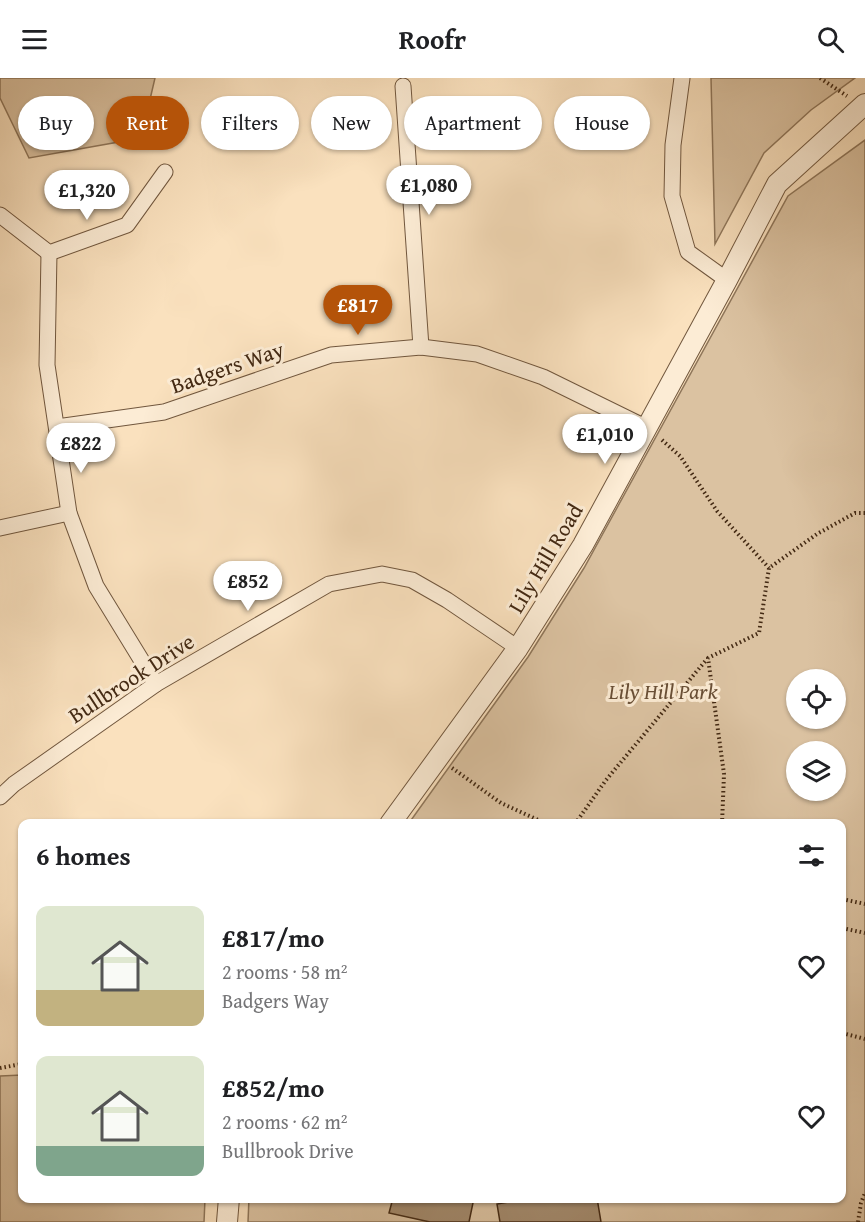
<!DOCTYPE html>
<meta charset="utf-8">
<style>
:root{--surface:#fff;--page:#f2f2f2;--text:#202124;--muted:#757577;--accent:#b45309}
body{margin:0;font-family:"Gentium Book Plus",serif;background:var(--page);color:var(--text);height:100vh;display:flex;flex-direction:column;font-size:22px;white-space:nowrap}
*{box-sizing:border-box;margin:0}
p{font-size:20px;color:var(--muted)}
.icon{flex:none;width:33px;height:33px;fill:none;stroke:currentColor;stroke-width:2;stroke-linecap:round;stroke-linejoin:round}
.map{position:relative;flex:1;overflow:hidden}
.sheet{position:absolute;left:18px;top:741px;width:828px;height:384px;display:flex;flex-direction:column;background:var(--surface);border-radius:12px;box-shadow:0 2px 4px #0004}
.sheet>*{flex:none}
.top-card{position:absolute;left:18px;top:18px;width:830px;height:54px;display:flex;gap:12px}
.fabs{position:absolute;left:786px;top:591px;display:grid;gap:12px}
.fabs a{display:grid;place-items:center;width:60px;height:60px;border-radius:50%;background:var(--surface);box-shadow:0 2px 4px #0004;font-size:30px}
.price{position:absolute;translate:-50% -51px;padding:0 14px;border-radius:21px;background:#fff;color:#222;font-size:20px;line-height:39px;filter:drop-shadow(0 2px 3px #0008)}
.price::after{content:'';position:absolute;left:50%;top:36px;width:18px;height:14px;margin-left:-9px;background:inherit;clip-path:polygon(0 0,100% 0,50% 100%)}
.price.active{background:var(--accent);color:#fff}
ul{padding:0;list-style:none}
li{display:flex;align-items:center;gap:18px;height:150px;padding:0 18px}
li span{display:grid;place-items:center;flex:none;width:168px;height:120px;border-radius:12px;color:#555}
li>.icon{margin-inline-start:auto}
span .icon{width:72px;height:72px;fill:#fffc;stroke-width:1}
li b{font-size:26px}
h2{display:flex;justify-content:space-between;align-items:center;height:72px;padding:0 18px;font-size:26px}
.tag{padding:0 21px;border-radius:27px;background:var(--surface);box-shadow:0 2px 4px #0004;font-size:21px;line-height:54px}
.tag.active{background:var(--accent);color:#fff}
header{display:flex;justify-content:space-between;align-items:center;height:78px;padding:0 18px;background:var(--surface);font-size:27px;font-weight:700}
.map>svg:first-child{display:block}
</style>
<header><svg class="icon" aria-label="menu" viewBox="0 0 24 24"><path d="M4 6h16M4 12h16M4 18h16"/></svg>Roofr<svg class="icon" aria-label="search" viewBox="0 0 24 24"><circle cx="10" cy="10" r="6"/><path d="M15 15l6 6"/></svg></header>
<div class="map">
<svg width="865" height="1144" viewBox="0 0 865 1144">
<rect width="100%" height="100%" fill="#fae1be"/>
<filter id="stains"><feTurbulence type="fractalNoise" baseFrequency=".00333" numOctaves="4"/><feColorMatrix values="0 0 0 0 .2 0 0 0 0 .09 0 0 0 0 .02 0 0 0 .5 -.17"/></filter>
<radialGradient id="worn" r=".72"><stop offset=".6" stop-color="#630" stop-opacity="0"/><stop offset="1" stop-color="#630" stop-opacity=".3"/></radialGradient>
<g fill="#dbc2a1" stroke="#8f765a" stroke-width="1.5" fill-rule="evenodd">
<path d="M0,0H155L141,60L29,80L0,20Z"/>
<path d="M711,0H855L811,32L764,75L715,166Z"/>
<path d="M865,62V1144H248L249,1120H842V746L409,745L528,579L584,490L788,118ZM796,602H836V640H796ZM796,674H836V712H796Z"/>
<path d="M22,997V1120L205,1121L204,1144H0V998Z"/>
</g>
<g fill="#a2896c" stroke="#432913" stroke-width="1.5">
<path d="M393,1120H474L469,1144H430L389,1135Z"/>
<path d="M530,1120H597L601,1144H500L497,1126Z"/>
</g>
<g fill="none" stroke-linecap="round" stroke-linejoin="round">
<g stroke="#71573e" stroke-width="17">
<g id="minor">
<path d="M682,0L673,67L672,118L688,174L727,202"/>
<path d="M403,8L421,269"/>
<path d="M0,137L49,175L127,147L165,94"/>
<path d="M49,175L47,287L69,435L96,508L156,606"/>
<path d="M57,349L164,334L331,277L421,269L477,276L543,299L647,350"/>
<path d="M0,450L69,435"/>
<path d="M0,719L14,706L156,606L329,506L382,496L412,502L447,522L518,570"/>
</g>
</g>
<g stroke="#71573e" stroke-width="22">
<g id="tertiary">
<path d="M390,746L518,570L583,467L727,202L777,106L865,26"/>
<path d="M227,1144L229,1120"/>
</g>
</g>
<g stroke="#432913" stroke-width="4" stroke-dasharray="1.5 3" stroke-linecap="butt">
<path d="M820,0L847,18"/>
<path d="M662,362L680,378L717,433L769,490"/>
<path d="M452,690L501,725L547,746"/>
<path d="M575,746L606,702L707,581"/>
<path d="M722,746L724,696L708,580L759,555L769,490L817,456L855,435H865"/>
<path d="M842,821L865,826"/>
<path d="M842,850L865,855"/>
<path d="M842,955L865,961"/>
<path d="M0,990L22,986"/>
<path d="M858,1144L861,1125L865,1115"/>
</g>
<use href="#minor" stroke="#fcecd5" stroke-width="15"/>
<use href="#tertiary" stroke="#fcecd5" stroke-width="20"/>
</g>
<g text-anchor="middle" dominant-baseline="central" stroke-width="6" stroke-linejoin="round" paint-order="stroke">
<g font-size="22" fill="#432913" stroke="#fcecd5">
<text transform="translate(227 289) rotate(-19)">Badgers Way</text>
<text transform="translate(545 480) rotate(-59)">Lily Hill Road</text>
<text transform="translate(131 600) rotate(-33)">Bullbrook Drive</text>
</g>
<g font-size="22" font-style="italic" fill="#694f36" stroke="#fcecd5">
<text x="663" y="613">Lily Hill Park</text>
</g>
</g>
<rect width="100%" height="100%" filter="url(#stains)"/>
<rect width="100%" height="100%" fill="url(#worn)"/>
</svg>
<div class="fabs">
<a><svg class="icon" aria-label="locate" viewBox="0 0 24 24"><circle cx="12" cy="12" r="6"/><path d="M12 2v4M12 18v4M2 12h4M18 12h4"/></svg></a>
<a><svg class="icon" aria-label="layers" viewBox="0 0 24 24"><path d="M12 4l9 5-9 5-9-5zM3 14l9 5 9-5"/></svg></a>
</div>
<b class="price" style="left:429px;top:138px">£1,080</b>
<b class="price" style="left:87px;top:143px">£1,320</b>
<b class="price active" style="left:358px;top:258px">£817</b>
<b class="price" style="left:605px;top:387px">£1,010</b>
<b class="price" style="left:81px;top:396px">£822</b>
<b class="price" style="left:248px;top:534px">£852</b>
<div class="top-card">
<a class="tag">Buy</a>
<a class="tag active">Rent</a>
<a class="tag">Filters</a>
<a class="tag">New</a>
<a class="tag">Apartment</a>
<a class="tag">House</a>
</div>
<section class="sheet">
<h2>6 homes<svg class="icon" aria-label="filters" viewBox="0 0 24 24"><path d="M4 7h16M4 17h16"/><circle cx="9" cy="7" r="2"/><circle cx="15" cy="17" r="2"/></svg></h2>
<ul>
<li><span style="background:linear-gradient(#dfe7d0 70%,#c2b280 0)"><svg class="icon" aria-label="home" viewBox="0 0 24 24"><path d="M3 11l9-7 9 7M6 9v11h12V9"/></svg></span><div><b>£817/mo</b><p>2 rooms · 58 m²</p><p>Badgers Way</p></div><svg class="icon" aria-label="heart" viewBox="0 0 24 24"><path d="M12 20l-8-8c-3-5 5-10 8-4 3-6 11-1 8 4z"/></svg></li>
<li><span style="background:linear-gradient(#dfe7d0 75%,#7fa58c 0)"><svg class="icon" aria-label="home" viewBox="0 0 24 24"><path d="M3 11l9-7 9 7M6 9v11h12V9"/></svg></span><div><b>£852/mo</b><p>2 rooms · 62 m²</p><p>Bullbrook Drive</p></div><svg class="icon" aria-label="heart" viewBox="0 0 24 24"><path d="M12 20l-8-8c-3-5 5-10 8-4 3-6 11-1 8 4z"/></svg></li>
</ul>
</section>
</div>
